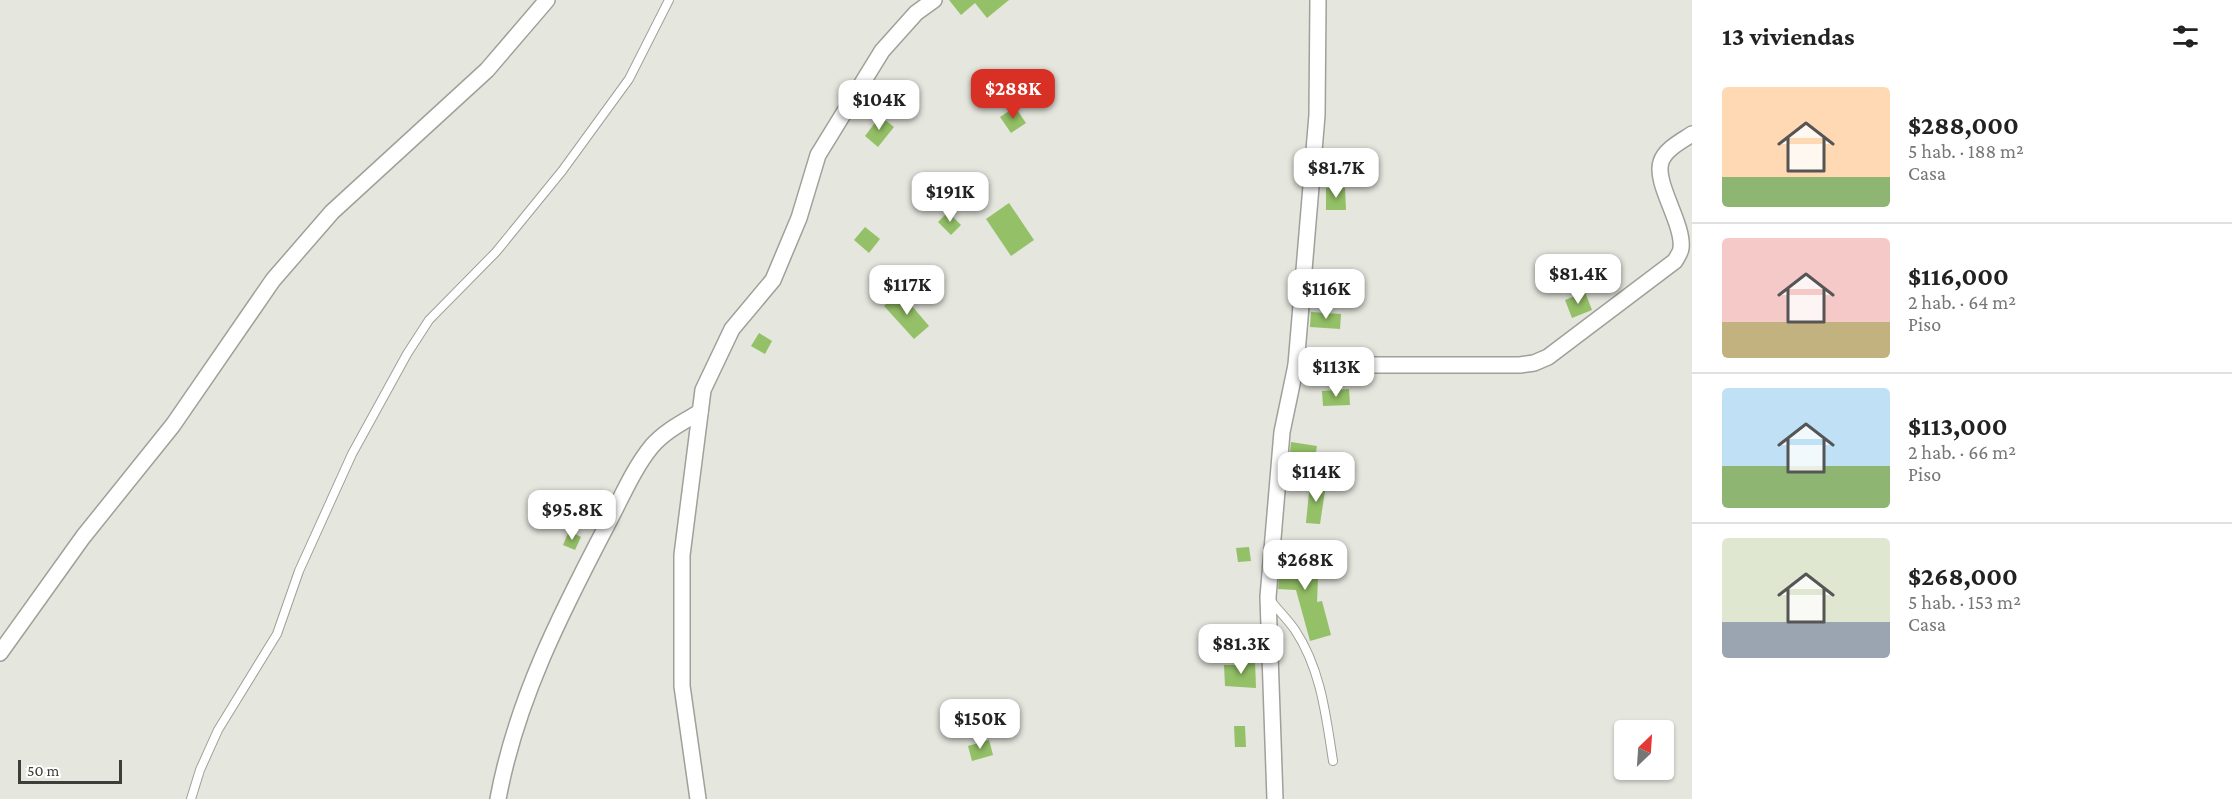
<!DOCTYPE html>
<html lang="es">
<meta charset="utf-8">
<style>
:root{--surface:#fff;--page:#f2f2f2;--text:#222;--muted:#767676;--line:#e0e0e0;--accent:#d93025}
body{margin:0;font-family:"Crimson Pro",serif;background:var(--page);color:var(--text);height:100vh;display:flex;flex-direction:column;font-size:22px;white-space:nowrap}
*{box-sizing:border-box;margin:0}
p{font-size:20px;color:var(--muted)}
.icon{flex:none;width:33px;height:33px;fill:none;stroke:currentColor;stroke-width:2;stroke-linecap:round;stroke-linejoin:round}
.map{position:relative;flex:1;overflow:hidden}
.details{display:flex;flex-direction:column;background:var(--surface);width:540px}
.details>*{flex:none}
.needle{width:39px;rotate:25deg}
.controls{position:absolute;left:1614px;top:720px;display:grid;gap:12px}
.controls a{display:grid;place-items:center;width:60px;height:60px;border-radius:6px;background:var(--surface);box-shadow:0 2px 4px #0004;font-size:30px}
.scale{position:absolute;left:18px;bottom:15px;width:104px;box-sizing:border-box;padding-left:6px;border:3px solid #3d3d3a;border-top:0;font-size:16px;line-height:21px;white-space:nowrap;color:#3d3d3a;-webkit-text-stroke:4px #fffffe;paint-order:stroke}
.price{position:absolute;translate:-50% -51px;padding:0 14px;border-radius:12px;background:#fff;color:#222;font-size:20px;line-height:39px;filter:drop-shadow(0 2px 3px #0008)}
.price::after{content:'';position:absolute;left:50%;top:36px;width:18px;height:14px;margin-left:-9px;background:inherit;clip-path:polygon(0 0,100% 0,50% 100%)}
.price.active{background:var(--accent);color:#fff}
ul{padding:0;list-style:none}
li{display:flex;align-items:center;gap:18px;height:150px;padding:0 30px}
li+li{border-top:2px solid var(--line)}
li span{display:grid;place-items:center;flex:none;width:168px;height:120px;border-radius:6px;color:#555}
li>.icon{margin-inline-start:auto}
span .icon{width:72px;height:72px;fill:#fffc;stroke-width:1}
li b{font-size:26px}
h2{display:flex;justify-content:space-between;align-items:center;height:72px;padding:0 30px;font-size:26px}
main{display:flex;flex:1;min-height:0}
.map>svg:first-child{display:block}
</style>
<main>
<div class="map">
<svg width="1692" height="799" viewBox="0 0 1692 799">
<rect width="100%" height="100%" fill="#e5e6de"/>
<g fill="#94c067">
<path d="M949,0H1009L987,18L975,3L961,15Z"/>
<path d="M1015,107L1026,123L1011,133L1000,117Z"/>
<path d="M880,116L894,127L878,147L865,136Z"/>
<path d="M1326,188H1345L1346,210H1326Z"/>
<path d="M1009,203L1034,240L1011,256L986,219Z"/>
<path d="M948,212L961,225L951,235L938,222Z"/>
<path d="M865,227L880,239L869,253L854,240Z"/>
<path d="M900,292L929,326L914,339L884,306Z"/>
<path d="M1585,292L1592,310L1572,318L1565,300Z"/>
<path d="M1311,312L1341,314L1340,329L1310,327Z"/>
<path d="M759,333L772,341L765,354L751,346Z"/>
<path d="M1349,389L1350,405L1323,406L1322,391Z"/>
<path d="M1291,442L1317,446L1312,477L1288,473Z"/>
<path d="M1310,482L1326,484L1320,524L1306,523Z"/>
<path d="M569,531L581,537L575,550L563,545Z"/>
<path d="M1249,547L1251,561L1238,562L1236,548Z"/>
<path d="M1281,555L1319,556L1317,602L1322,601L1331,635L1310,641L1296,590L1278,589Z"/>
<path d="M1244,661H1255L1256,688L1225,686L1224,665H1245Z"/>
<path d="M1234,726H1245L1246,747H1235Z"/>
<path d="M989,740L993,755L972,761L968,746Z"/>
</g>
<g fill="none" stroke-linecap="round" stroke-linejoin="round">
<g stroke="#9fa099" stroke-width="10">
<g id="service">
<path d="M1271,601C1279,611 1288,620 1295,630C1321,669 1326,716 1333,761"/>
<path d="M191,799L200,770L218,730L277,634L299,571L352,454L407,354L429,320L496,252L562,171L629,79L669,0"/>
</g>
</g>
<g stroke="#9fa099" stroke-width="18">
<g id="minor">
<path d="M1296,365H1520L1534,363L1548,357L1675,261C1677,257 1681,252 1681,248C1684,224 1654,183 1661,162C1665,149 1682,141 1692,134"/>
<path d="M0,653L83,537L173,425L273,280L332,212L487,70L547,0"/>
<path d="M498,799C516,701 561,613 607,525C621,499 633,469 652,446C665,431 683,422 700,412"/>
<path d="M698,799L682,686V555L703,390L732,329L773,280L799,218L818,155L882,51L916,13L934,0"/>
<path d="M1275,799L1268,597L1282,432L1296,365L1317,115L1318,0"/>
</g>
</g>
<use href="#service" stroke="#fff" stroke-width="8"/>
<use href="#minor" stroke="#fff" stroke-width="15"/>
</g>
</svg>
<div class="controls">
<a><svg class="needle" viewBox="-14 -14 28 28"><path d="M0-13l5 13h-10z" fill="#e53935"/><path d="M0 13l5-13h-10z" fill="#767676"/></svg></a>
</div>
<div class="scale">50 m</div>
<b class="price active" style="left:1013px;top:120px">$288K</b>
<b class="price" style="left:879px;top:131px">$104K</b>
<b class="price" style="left:1336px;top:199px">$81.7K</b>
<b class="price" style="left:950px;top:223px">$191K</b>
<b class="price" style="left:1578px;top:305px">$81.4K</b>
<b class="price" style="left:907px;top:316px">$117K</b>
<b class="price" style="left:1326px;top:320px">$116K</b>
<b class="price" style="left:1336px;top:398px">$113K</b>
<b class="price" style="left:1316px;top:503px">$114K</b>
<b class="price" style="left:572px;top:541px">$95.8K</b>
<b class="price" style="left:1305px;top:591px">$268K</b>
<b class="price" style="left:1241px;top:675px">$81.3K</b>
<b class="price" style="left:980px;top:750px">$150K</b>
</div>
<section class="details">
<h2>13 viviendas<svg class="icon" aria-label="filters" viewBox="0 0 24 24"><path d="M4 7h16M4 17h16"/><circle cx="9" cy="7" r="2"/><circle cx="15" cy="17" r="2"/></svg></h2>
<ul>
<li><span style="background:linear-gradient(#ffd9b3 75%,#8fb573 0)"><svg class="icon" aria-label="home" viewBox="0 0 24 24"><path d="M3 11l9-7 9 7M6 9v11h12V9"/></svg></span><div><b>$288,000</b><p>5 hab. · 188 m²</p><p>Casa</p></div></li>
<li><span style="background:linear-gradient(#f6c9c9 70%,#c2b280 0)"><svg class="icon" aria-label="home" viewBox="0 0 24 24"><path d="M3 11l9-7 9 7M6 9v11h12V9"/></svg></span><div><b>$116,000</b><p>2 hab. · 64 m²</p><p>Piso</p></div></li>
<li><span style="background:linear-gradient(#bfe0f5 65%,#8fb573 0)"><svg class="icon" aria-label="home" viewBox="0 0 24 24"><path d="M3 11l9-7 9 7M6 9v11h12V9"/></svg></span><div><b>$113,000</b><p>2 hab. · 66 m²</p><p>Piso</p></div></li>
<li><span style="background:linear-gradient(#dfe7d0 70%,#9aa5b1 0)"><svg class="icon" aria-label="home" viewBox="0 0 24 24"><path d="M3 11l9-7 9 7M6 9v11h12V9"/></svg></span><div><b>$268,000</b><p>5 hab. · 153 m²</p><p>Casa</p></div></li>
</ul>
</section>
</main>
